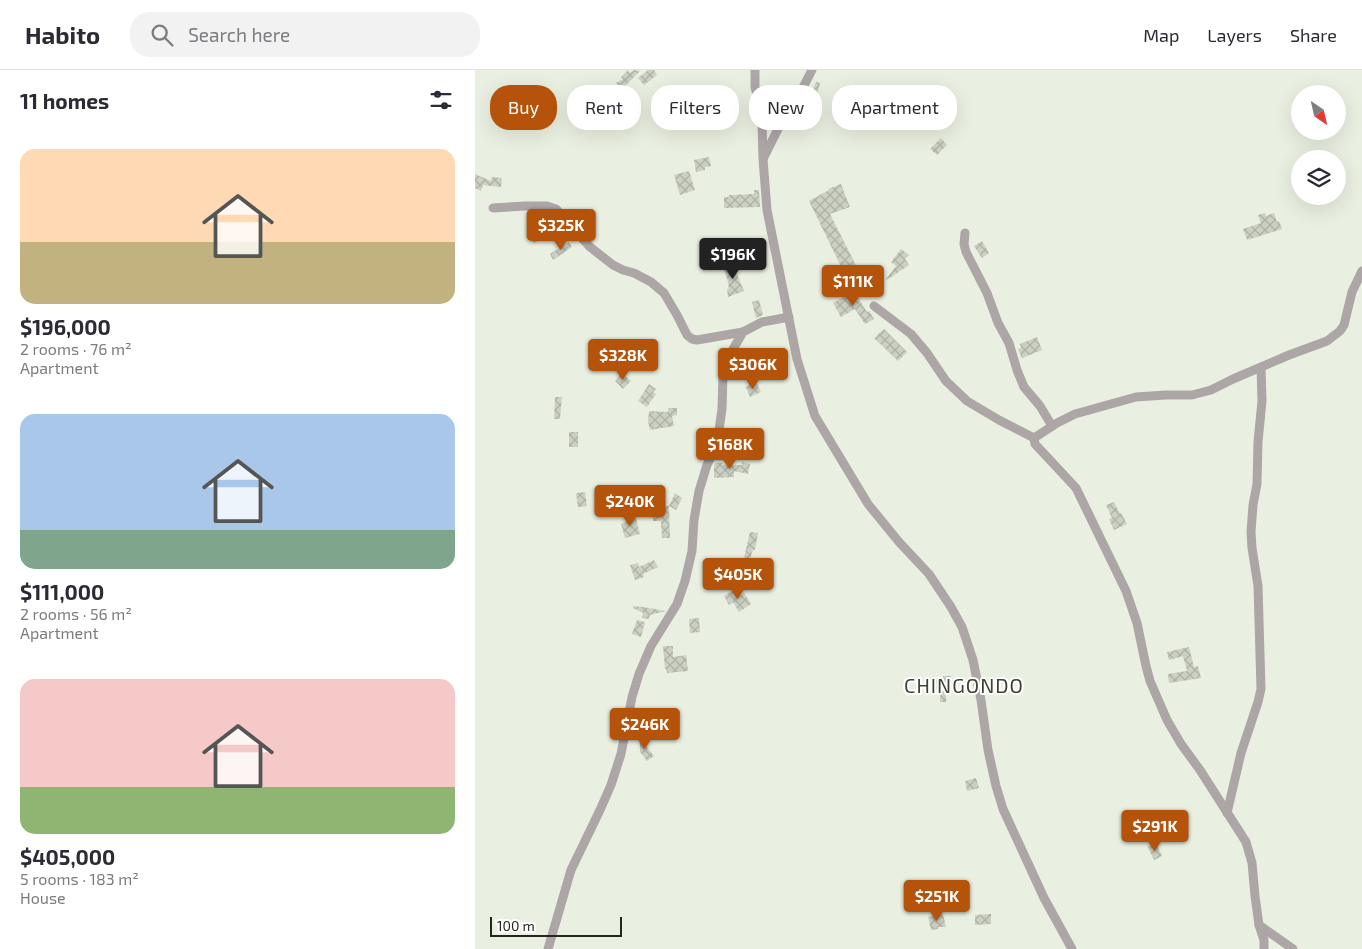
<!DOCTYPE html>
<meta charset="utf-8">
<style>
:root{--surface:#fff;--page:#f2f2f3;--text:#2b2b33;--muted:#7c7c81;--line:#e1e1e2;--accent:#b45309}
body{margin:0;font-family:"Exo 2",sans-serif;background:var(--page);color:var(--text);height:100vh;display:flex;flex-direction:column;font-size:19px;white-space:nowrap}
*{box-sizing:border-box;margin:0}
p{font-size:16px;color:var(--muted)}
.icon{flex:none;width:28px;height:28px;fill:none;stroke:currentColor;stroke-width:2;stroke-linecap:round;stroke-linejoin:round}
.map{position:relative;flex:1;overflow:hidden}
.panel{display:flex;flex-direction:column;background:var(--surface);width:475px}
.panel>*{flex:none}
.top-card{position:absolute;left:15px;top:15px;width:475px;height:45px;display:flex;gap:10px}
.needle{width:32px;rotate:146deg}
.tools{position:absolute;left:816px;top:15px;display:grid;gap:10px}
.tools a{display:grid;place-items:center;width:55px;height:55px;border-radius:50%;background:var(--surface);box-shadow:0 5px 20px #0002;font-size:25px}
.scale{position:absolute;left:15px;bottom:12px;width:132px;box-sizing:border-box;padding-left:5px;border:2px solid #23251f;border-top:0;font-size:14px;line-height:18px;white-space:nowrap;color:#23251f;-webkit-text-stroke:4px #fff;paint-order:stroke}
.price{position:absolute;translate:-50% -42px;padding:0 11px;border-radius:5px;background:var(--accent);color:#fff;font-size:16px;line-height:32px;filter:drop-shadow(0 1px 2px #0008)}
.price::after{content:'';position:absolute;left:50%;top:30px;width:15px;height:11px;margin-left:-8px;background:inherit;clip-path:polygon(0 0,100% 0,50% 100%)}
.price.on{background:#222;color:#fff}
ul{padding:0;list-style:none}
li{display:grid;align-content:center;gap:10px;height:265px;padding:0 20px}
li span{display:grid;place-items:center;height:155px;border-radius:15px;color:#555}
li>.icon{margin-inline-start:auto}
span .icon{width:90px;height:90px;fill:#fffc;stroke-width:1}
li b{font-size:21px}
h2{display:flex;justify-content:space-between;align-items:center;height:60px;padding:0 20px;font-size:21px}
.tag{padding:0 18px;border-radius:20px;background:var(--surface);box-shadow:0 5px 20px #0002;font-size:18px;line-height:45px}
.tag.on{background:var(--accent);color:#fff}
header{display:flex;align-items:center;gap:30px;box-sizing:border-box;height:70px;padding:0 25px;background:var(--surface);border-bottom:1px solid var(--line)}
header strong{font-size:24px}
nav{display:flex;gap:28px;margin-inline-start:auto;font-size:18px}
.search{width:350px;height:45px;background:var(--page);display:flex;align-items:center;gap:12px;box-sizing:border-box;padding:0 18px;border-radius:20px;color:var(--muted);font-size:19px}
main{display:flex;flex:1;min-height:0}
.map>svg:first-child{display:block}
</style>
<header>
<strong>Habito</strong>
<div class="search"><svg class="icon" aria-label="search" viewBox="0 0 24 24"><circle cx="10" cy="10" r="6"/><path d="M15 15l6 6"/></svg>Search here</div>
<nav><a>Map</a><a>Layers</a><a>Share</a></nav>
</header>
<main>
<section class="panel">
<h2>11 homes<svg class="icon" aria-label="filters" viewBox="0 0 24 24"><path d="M4 7h16M4 17h16"/><circle cx="9" cy="7" r="2"/><circle cx="15" cy="17" r="2"/></svg></h2>
<ul>
<li><span style="background:linear-gradient(#ffd9b3 60%,#c2b280 0)"><svg class="icon" aria-label="home" viewBox="0 0 24 24"><path d="M3 11l9-7 9 7M6 9v11h12V9"/></svg></span><div><b>$196,000</b><p>2 rooms · 76 m²</p><p>Apartment</p></div></li>
<li><span style="background:linear-gradient(#a9c7e8 75%,#7fa58c 0)"><svg class="icon" aria-label="home" viewBox="0 0 24 24"><path d="M3 11l9-7 9 7M6 9v11h12V9"/></svg></span><div><b>$111,000</b><p>2 rooms · 56 m²</p><p>Apartment</p></div></li>
<li><span style="background:linear-gradient(#f6c9c9 70%,#8fb573 0)"><svg class="icon" aria-label="home" viewBox="0 0 24 24"><path d="M3 11l9-7 9 7M6 9v11h12V9"/></svg></span><div><b>$405,000</b><p>5 rooms · 183 m²</p><p>House</p></div></li>
</ul>
</section>
<div class="map">
<svg width="887" height="879" viewBox="0 0 887 879">
<defs>
<pattern id="building-cross-hatch" width="8" height="8" patternUnits="userSpaceOnUse" patternTransform="scale(1.25)"><rect width="8" height="8" fill="#cbd0c2"/><path d="M0 0l8 8M0 8l8-8" fill="none" stroke="#aeb2a6"/></pattern>
</defs>
<rect width="100%" height="100%" fill="#eaf0e1"/>
<g fill="url(#building-cross-hatch)">
<path d="M153,0L155,3L159,0L165,1L146,20L141,13L148,9L146,7Z"/>
<path d="M173,0H179L182,5L169,15L163,8Z"/>
<path d="M341,12L345,13L339,38L330,36L332,29H334Z"/>
<path d="M450,25L457,37L449,42L441,31Z"/>
<path d="M466,68L472,75L462,85L455,79Z"/>
<path d="M234,87L236,96L230,97V100L221,102L219,90Z"/>
<path d="M214,101L220,120L205,125L199,105Z"/>
<path d="M0,104L16,111L17,107L27,108L26,117L8,115L6,121L0,118Z"/>
<path d="M366,114L375,137L355,144L390,213L377,219L334,131L354,120L353,119Z"/>
<path d="M279,120H284L285,137L249,138V127H254V125L279,124Z"/>
<path d="M790,143L791,146L799,143L802,152L804,151L807,159L772,170L768,159L786,153L783,145Z"/>
<path d="M70,148L75,155L63,162L67,168L59,173L52,158Z"/>
<path d="M507,171L514,183L507,188L499,176Z"/>
<path d="M94,172L97,177L78,190L75,184Z"/>
<path d="M426,179L434,185L430,189L434,195L412,210L411,209L421,196L416,192Z"/>
<path d="M259,192L262,201L261,202L269,221L253,227L252,219H254L253,215H254L248,196Z"/>
<path d="M379,221L392,242L394,241L399,249L390,254L380,239L366,247L358,233Z"/>
<path d="M284,230L288,245L281,248L277,232Z"/>
<path d="M409,259L432,282L423,291L399,268Z"/>
<path d="M562,267L567,280L547,288L543,279L546,278L545,274Z"/>
<path d="M147,303L156,311L148,319L140,311Z"/>
<path d="M281,312L286,322L275,327L271,317Z"/>
<path d="M174,314L181,319L178,322L181,324L172,337L163,331Z"/>
<path d="M80,327H87L85,349H79Z"/>
<path d="M193,338H202V345L197,346L199,356L175,360L173,351L174,341L193,342Z"/>
<rect x="94" y="362" width="9" height="15"/>
<path d="M267,392L275,394L273,404L259,401V407L239,408V396L240,393H247V395H267Z"/>
<path d="M110,422L112,436L103,437L101,423Z"/>
<path d="M200,423L207,428L201,440L194,436L195,468H187L186,451H178V435L194,436Z"/>
<path d="M639,432L645,444L646,443L652,454L639,460L634,449L637,448L631,435Z"/>
<path d="M160,445L165,464L150,468L146,454L151,452L150,446Z"/>
<path d="M275,462L283,463L280,480H278L273,494L268,492Z"/>
<path d="M179,490L183,497L168,504L169,507L160,510L155,495L163,493L164,497Z"/>
<path d="M258,520L262,525L264,524L265,526L269,523L276,534L264,542L258,532L254,535L249,526Z"/>
<path d="M158,536L168,537L191,541L175,545L174,549L167,548L168,543L158,538Z"/>
<path d="M224,548L225,562L215,563L214,549Z"/>
<path d="M162,550L170,552L166,567L157,564Z"/>
<path d="M188,576H198V587L211,585L213,601L192,603L191,599H190Z"/>
<path d="M714,577L719,597L723,596L726,608L694,613L693,604L712,601L708,586L694,590L692,582Z"/>
<path d="M468,606H476V616H471V632H465V619L457,618L459,609L468,610Z"/>
<path d="M165,668L166,670H173L172,677L179,686L172,691L165,682Z"/>
<path d="M501,708L504,718L492,721L490,711Z"/>
<path d="M681,773L687,786L679,790L673,777Z"/>
<path d="M468,844L471,857H463V859L456,860L453,847Z"/>
<path d="M516,844V854L500,855V845Z"/>
</g>
<g fill="none" stroke-linecap="round" stroke-linejoin="round">
<g stroke="#ada6a7" stroke-width="9">
<path d="M280,0V17L284,32L287,52L288,89L292,140L322,289L340,346L393,434L424,472L454,504L476,537L487,557L498,590L506,630L513,680L521,716L528,739L569,828L597,879"/>
<path d="M289,87L305,55L319,35L337,0"/>
<path d="M18,138L50,136H72L81,139L115,177L138,195L148,200L159,203L176,212L189,223L202,245L212,265L217,269L222,270L268,262"/>
<path d="M490,163L489,174L491,182L512,223L523,253L534,273L542,300L549,317L565,336L577,356"/>
<path d="M399,236L436,264L452,283L471,311L492,331L524,350L559,368L560,374L601,418L651,521L662,553L671,596L675,611L692,650L706,674L725,700L771,772L777,793L780,826L784,855L789,870V879"/>
<path d="M559,368L582,353L600,344L661,327L691,325H717L736,320L758,309L814,285L852,271L865,261L869,255L877,222L887,201"/>
<path d="M752,743L766,683L783,632L786,619L783,516L777,478L776,462L778,435L782,414L783,372L787,331L786,297"/>
<path d="M784,855L818,879"/>
<path d="M73,879L96,800L125,740L136,715L146,684L157,627L164,604L176,576L202,534L210,511L217,481L219,450L224,421L232,395L242,374L247,339L248,305L254,286L268,262L287,252L314,247"/>
</g>
</g>
<g text-anchor="middle" dominant-baseline="central" stroke-width="4" stroke-linejoin="round" paint-order="stroke">
<g font-size="20" letter-spacing="1" fill="#3e4236" stroke="#fff">
<text x="489" y="615">CHINGONDO</text>
</g>
</g>
</svg>
<div class="tools">
<a><svg class="needle" viewBox="-14 -14 28 28"><path d="M0-13l5 13h-10z" fill="#e53935"/><path d="M0 13l5-13h-10z" fill="#7c7c81"/></svg></a>
<a><svg class="icon" aria-label="layers" viewBox="0 0 24 24"><path d="M12 4l9 5-9 5-9-5zM3 14l9 5 9-5"/></svg></a>
</div>
<div class="scale">100 m</div>
<b class="price" style="left:86px;top:181px">$325K</b>
<b class="price on" style="left:258px;top:210px">$196K</b>
<b class="price" style="left:378px;top:237px">$111K</b>
<b class="price" style="left:148px;top:311px">$328K</b>
<b class="price" style="left:278px;top:320px">$306K</b>
<b class="price" style="left:255px;top:400px">$168K</b>
<b class="price" style="left:155px;top:457px">$240K</b>
<b class="price" style="left:263px;top:530px">$405K</b>
<b class="price" style="left:170px;top:680px">$246K</b>
<b class="price" style="left:680px;top:782px">$291K</b>
<b class="price" style="left:462px;top:852px">$251K</b>
<div class="top-card">
<a class="tag on">Buy</a>
<a class="tag">Rent</a>
<a class="tag">Filters</a>
<a class="tag">New</a>
<a class="tag">Apartment</a>
</div>
</div>
</main>
